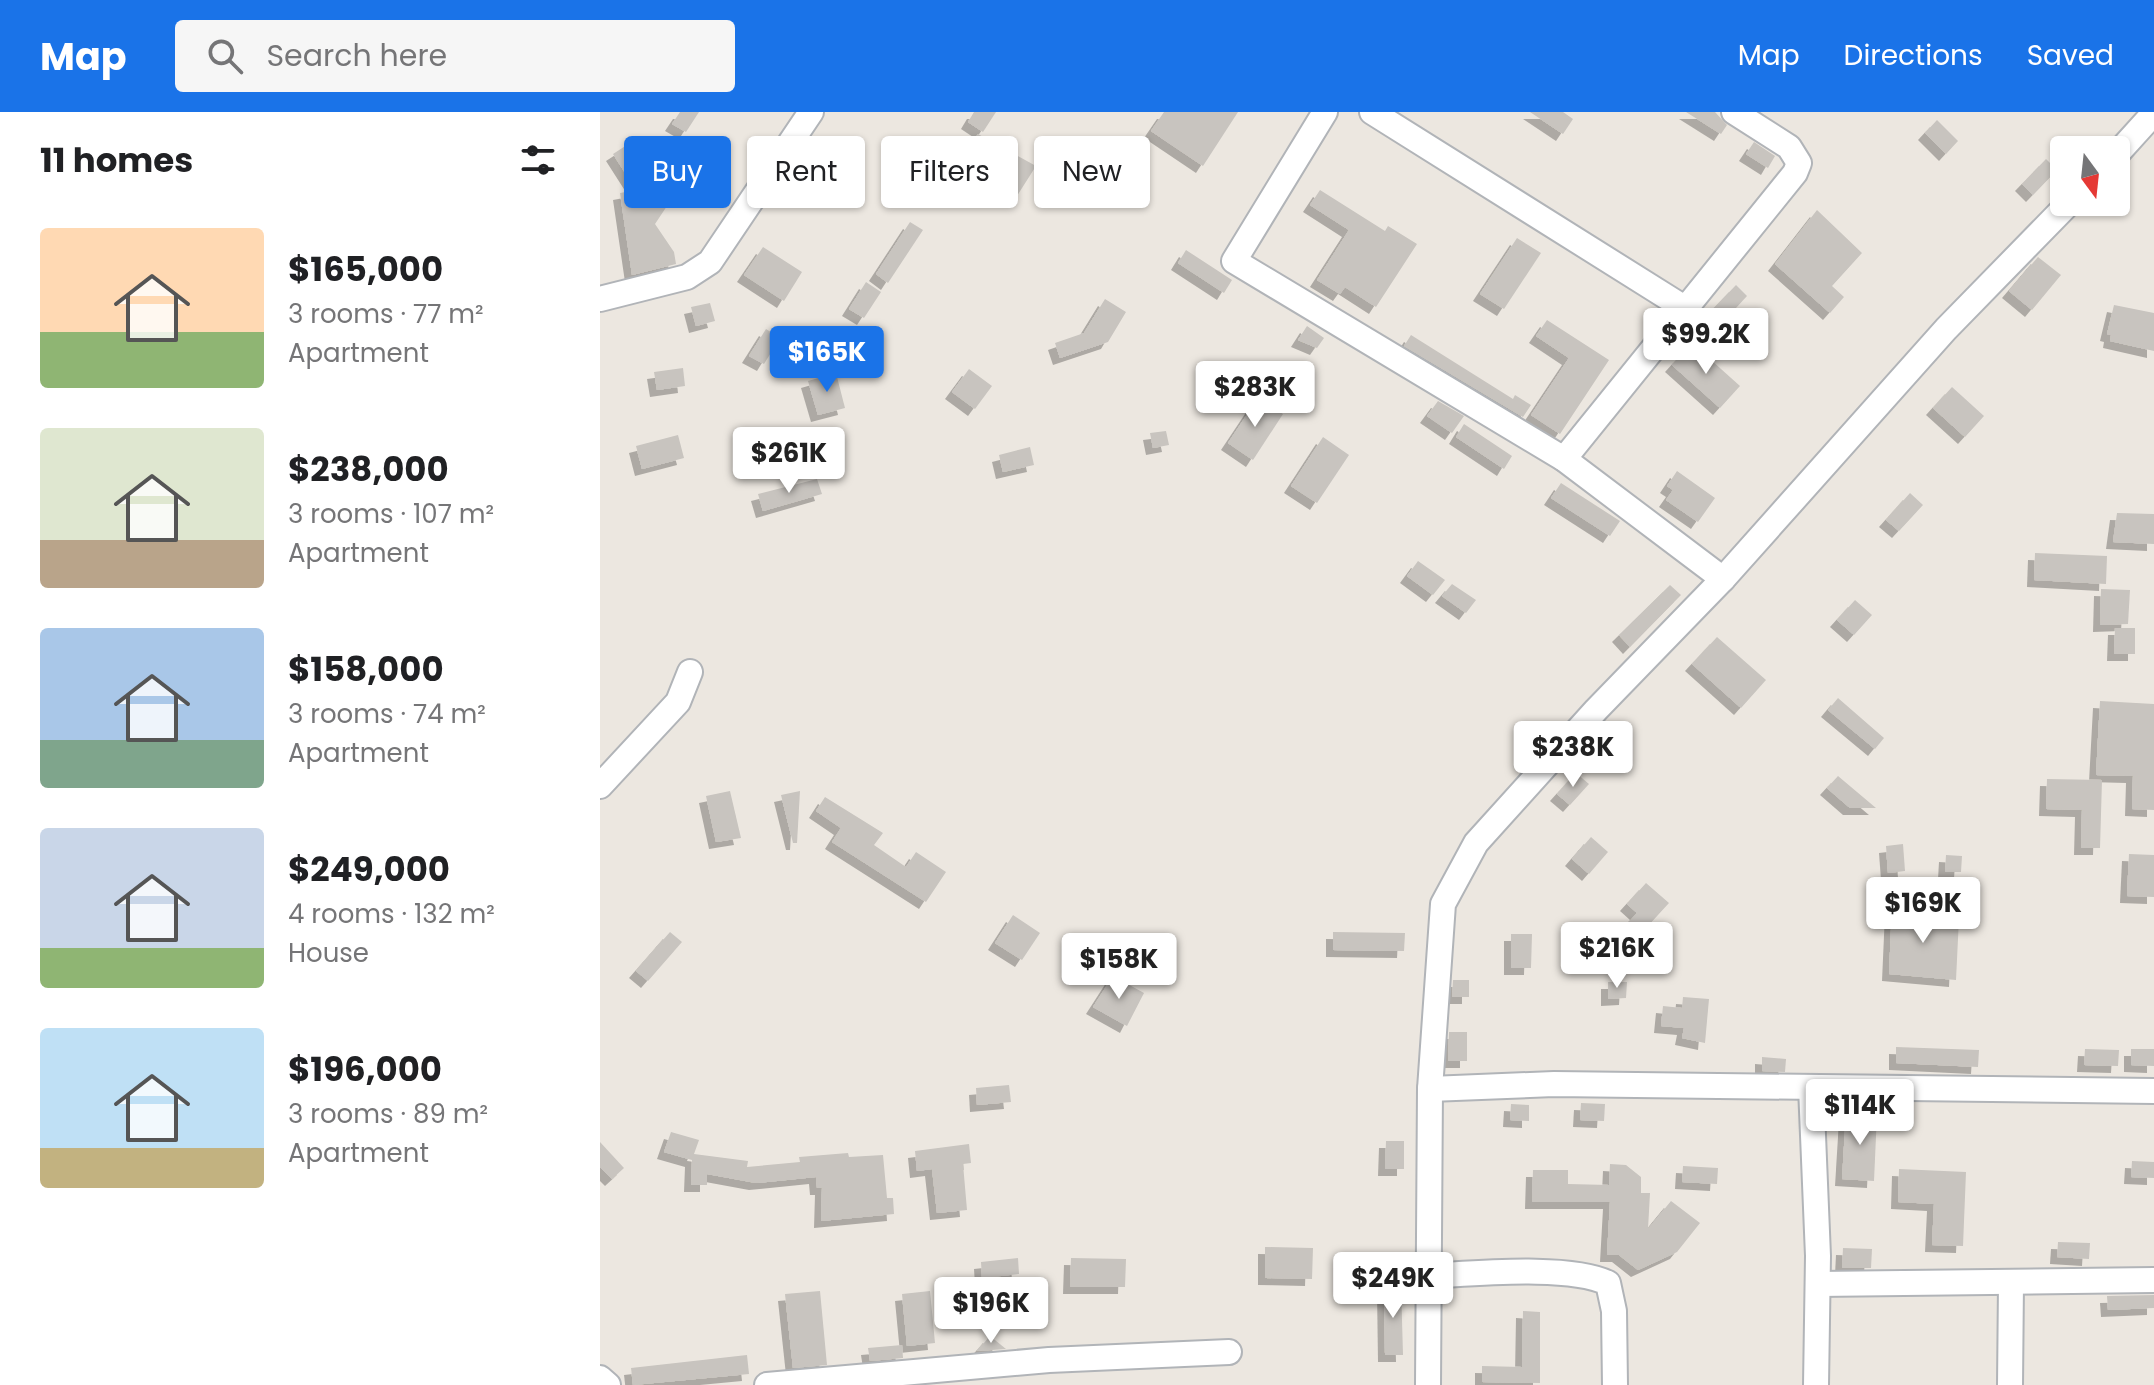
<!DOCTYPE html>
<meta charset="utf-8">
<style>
:root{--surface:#fff;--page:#f6f6f6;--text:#202124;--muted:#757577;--accent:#1a73e8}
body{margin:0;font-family:Poppins,sans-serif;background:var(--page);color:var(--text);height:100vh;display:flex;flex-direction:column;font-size:30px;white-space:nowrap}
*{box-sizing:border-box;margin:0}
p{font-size:26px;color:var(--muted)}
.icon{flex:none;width:44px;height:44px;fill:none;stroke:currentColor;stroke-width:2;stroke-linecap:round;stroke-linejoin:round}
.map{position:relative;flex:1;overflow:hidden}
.side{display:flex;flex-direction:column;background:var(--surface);width:600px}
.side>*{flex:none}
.guide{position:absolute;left:24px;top:24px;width:760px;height:72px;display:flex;gap:16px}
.needle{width:52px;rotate:165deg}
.controls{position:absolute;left:1450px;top:24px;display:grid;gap:16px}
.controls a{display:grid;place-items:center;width:80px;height:80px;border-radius:8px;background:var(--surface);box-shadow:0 2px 6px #0004;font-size:40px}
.price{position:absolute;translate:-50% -68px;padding:0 18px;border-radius:8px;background:#fff;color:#222;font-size:26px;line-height:52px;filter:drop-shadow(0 2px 4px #0008)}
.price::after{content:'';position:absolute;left:50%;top:48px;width:24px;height:18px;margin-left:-12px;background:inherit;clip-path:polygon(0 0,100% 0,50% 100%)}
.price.on{background:var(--accent);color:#fff}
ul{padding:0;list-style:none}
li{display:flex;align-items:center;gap:24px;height:200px;padding:0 40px}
li span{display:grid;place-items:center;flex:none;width:224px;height:160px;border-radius:8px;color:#555}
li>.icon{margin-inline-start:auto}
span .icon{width:96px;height:96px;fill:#fffc;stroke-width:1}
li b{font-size:34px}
h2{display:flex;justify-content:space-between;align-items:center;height:96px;padding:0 40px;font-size:34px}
.pill{padding:0 28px;border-radius:8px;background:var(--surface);box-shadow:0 2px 6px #0004;font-size:28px;line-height:72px}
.pill.on{background:var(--accent);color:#fff}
header{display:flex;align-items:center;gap:48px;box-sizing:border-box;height:112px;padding:0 40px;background:var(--accent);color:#fff}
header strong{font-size:38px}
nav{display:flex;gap:44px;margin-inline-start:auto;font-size:28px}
.search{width:560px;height:72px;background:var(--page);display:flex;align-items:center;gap:20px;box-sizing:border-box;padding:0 28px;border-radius:8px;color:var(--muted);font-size:30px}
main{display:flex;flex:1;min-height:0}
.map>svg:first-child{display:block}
</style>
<header>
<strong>Map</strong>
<div class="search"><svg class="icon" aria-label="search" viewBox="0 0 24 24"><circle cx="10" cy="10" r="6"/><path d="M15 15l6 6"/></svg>Search here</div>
<nav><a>Map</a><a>Directions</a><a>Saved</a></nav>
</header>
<main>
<section class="side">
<h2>11 homes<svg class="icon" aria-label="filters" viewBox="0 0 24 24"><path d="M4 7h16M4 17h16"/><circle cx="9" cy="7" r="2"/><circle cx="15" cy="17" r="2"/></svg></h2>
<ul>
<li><span style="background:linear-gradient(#ffd9b3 65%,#8fb573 0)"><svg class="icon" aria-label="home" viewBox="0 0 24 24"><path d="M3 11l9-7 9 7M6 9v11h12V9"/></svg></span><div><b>$165,000</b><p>3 rooms · 77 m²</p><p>Apartment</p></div></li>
<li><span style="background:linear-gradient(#dfe7d0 70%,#b9a48a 0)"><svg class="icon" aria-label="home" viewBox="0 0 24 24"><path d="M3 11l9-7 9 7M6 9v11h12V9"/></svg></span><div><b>$238,000</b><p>3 rooms · 107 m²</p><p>Apartment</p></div></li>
<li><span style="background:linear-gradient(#a9c7e8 70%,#7fa58c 0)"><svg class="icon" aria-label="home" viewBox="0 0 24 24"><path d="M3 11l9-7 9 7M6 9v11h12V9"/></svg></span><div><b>$158,000</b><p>3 rooms · 74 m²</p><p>Apartment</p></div></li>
<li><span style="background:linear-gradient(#c9d6e8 75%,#8fb573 0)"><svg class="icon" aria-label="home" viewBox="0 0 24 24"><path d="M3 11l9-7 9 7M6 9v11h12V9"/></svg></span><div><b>$249,000</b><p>4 rooms · 132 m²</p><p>House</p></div></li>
<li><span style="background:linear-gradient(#bfe0f5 75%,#c2b280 0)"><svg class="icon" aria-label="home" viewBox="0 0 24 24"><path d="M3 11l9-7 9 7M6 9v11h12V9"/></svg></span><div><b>$196,000</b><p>3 rooms · 89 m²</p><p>Apartment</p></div></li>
</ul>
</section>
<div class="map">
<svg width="1554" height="1273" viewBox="0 0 1554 1273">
<defs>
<filter id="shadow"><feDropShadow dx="-7" dy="7" stdDeviation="0" flood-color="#0004"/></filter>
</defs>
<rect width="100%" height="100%" fill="#ece7e0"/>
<g fill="#c8c4bf" filter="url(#shadow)">
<path d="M80,0H99L86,20L72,12Z"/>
<path d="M374,0H396L383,20L368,10Z"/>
<path d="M564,0H638L603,54L551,19Z"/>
<path d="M930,0H963L973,7L963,22Z"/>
<path d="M1086,0H1115L1127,13L1121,22Z"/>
<path d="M1337,8L1358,29L1346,42L1325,21Z"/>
<path d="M378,22L436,54L415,87L389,70L397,58L367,39Z"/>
<path d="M33,29L59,71L65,62L81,73L55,112L74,140L76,152L32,163L20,81L36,78L13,42Z"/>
<path d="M1154,30L1175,44L1168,56L1146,42Z"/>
<path d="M1446,47L1457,58L1433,83L1422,72Z"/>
<path d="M720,78L785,119L788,114L817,132L776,195L745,175L740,182L717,168L749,118L710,93Z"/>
<path d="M1217,98L1262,141L1232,174L1244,185L1230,201L1175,152Z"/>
<path d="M310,110L323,118L288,171L276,162Z"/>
<path d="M917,126L941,141L904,197L880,182Z"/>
<path d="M163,135L202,160L184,189L144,163Z"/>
<path d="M586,138L632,168L624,181L578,151Z"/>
<path d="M1438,145L1461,163L1432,198L1409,179Z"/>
<path d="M266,170L281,180L264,206L249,197Z"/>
<path d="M1136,173L1147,184L1124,209L1112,198Z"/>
<path d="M505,187L526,200L508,230L460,246L455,231L484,221Z"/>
<path d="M110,191L115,209L96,214L91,195Z"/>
<path d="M1514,193L1554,201V239L1510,229L1511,223L1507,222Z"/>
<path d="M947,208L1009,248L960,322L931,303L969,246L936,224Z"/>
<path d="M707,214L724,226L717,236L698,228Z"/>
<path d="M166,217L180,226L164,252L149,244Z"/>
<path d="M811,223L913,287L915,283L931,293L923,305L804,234Z"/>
<path d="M1092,231L1140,274L1120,296L1072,253Z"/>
<path d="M83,256L85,274L57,278L54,260Z"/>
<path d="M369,257L392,274L375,297L352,280Z"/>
<path d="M236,261L245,296L218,303L208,269Z"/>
<path d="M1352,275L1384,304L1365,325L1333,296Z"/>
<path d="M658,286L683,302L653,348L628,331Z"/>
<path d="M838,289L864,304L852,321L827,304Z"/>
<path d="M864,312L912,344L904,357L856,325Z"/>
<path d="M566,319L569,333L553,336L550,321Z"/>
<path d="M78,323L84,346L42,357L36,334Z"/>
<path d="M723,325L749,343L717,391L691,374Z"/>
<path d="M430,335L434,353L403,360L399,343Z"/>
<path d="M1077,359L1115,386L1098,410L1066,388L1073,378L1067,374Z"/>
<path d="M217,367L222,382L163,399L158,382Z"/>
<path d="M961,371L1020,409L1010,424L951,386Z"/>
<path d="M1310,381L1323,393L1299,419L1286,408Z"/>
<path d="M1517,401L1554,402V432L1513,430Z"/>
<path d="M1435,441L1507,444L1506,472L1434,468Z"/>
<path d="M818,449L845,468L833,483L807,464Z"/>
<path d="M852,472L876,488L866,501L842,484Z"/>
<path d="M1070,473L1081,483L1030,535L1019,523Z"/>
<path d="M1501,477L1530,478L1528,512L1500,513Z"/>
<path d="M1255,488L1272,503L1254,523L1237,508Z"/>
<path d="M1515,516H1535V542H1514Z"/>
<path d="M1117,525L1166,568L1141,596L1092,552Z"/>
<path d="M1238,586L1284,626L1275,637L1228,598Z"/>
<path d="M1500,589L1554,592V698L1532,697L1533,664L1496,663Z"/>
<path d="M976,661L989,672L970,693L957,682Z"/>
<path d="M1238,664L1276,696H1250L1227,676Z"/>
<path d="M1447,667L1502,668L1500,736H1481L1482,698L1446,697Z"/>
<path d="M130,679L141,726L116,730L106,684Z"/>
<path d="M200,679L197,731H193L181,683Z"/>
<path d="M225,685L283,721L274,733L306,755L316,740L346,760L326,790L232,730L241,716L216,699Z"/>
<path d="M991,725L1008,740L989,762L972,747Z"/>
<path d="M1303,732L1305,759L1288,761L1286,734Z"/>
<path d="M1529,742L1554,743V785L1527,784Z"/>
<path d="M1346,743L1362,744L1361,760H1345Z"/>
<path d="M1046,771L1069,791L1046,816L1049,820L1036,834L1020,820L1037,801L1027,792Z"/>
<path d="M1292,794L1321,795L1320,804L1359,806L1356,868L1289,862Z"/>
<path d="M413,803L440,821L422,848L395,831Z"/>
<path d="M70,820L82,830L48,869L36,859Z"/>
<path d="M733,820L805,821L804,839L733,838Z"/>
<path d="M911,822H932L931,856H911Z"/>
<path d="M513,864L544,881L527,914L493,895Z"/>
<path d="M853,868H869V885H852Z"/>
<path d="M1008,870H1027L1026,886L1008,887Z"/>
<path d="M1083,885L1109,887L1105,931L1082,926L1084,916L1061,914L1063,894L1082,896Z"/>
<path d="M849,920H867V949H848Z"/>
<path d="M1296,935L1379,938L1378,955L1296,951Z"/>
<path d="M1485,937L1519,938L1518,954L1484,953Z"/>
<path d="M1531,937H1554V954L1531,953Z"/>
<path d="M1162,945L1186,947L1185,960L1162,959Z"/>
<path d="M409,973L411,990L377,993L376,976Z"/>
<path d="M981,991L1005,992L1004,1009L980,1008Z"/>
<path d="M911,992L929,993V1009L910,1008Z"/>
<path d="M1246,1001L1277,1002L1274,1069L1242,1067Z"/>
<path d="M71,1020L99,1028L94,1042L148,1049L147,1055L200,1050L199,1045L248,1041L249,1045L283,1043L287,1086H293L294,1102L221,1109L222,1076H217L216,1065L156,1071L107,1062V1073H91L92,1048L64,1040Z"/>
<path d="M786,1029H804V1057H785Z"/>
<path d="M0,1030L24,1056L12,1067L0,1055Z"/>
<path d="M369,1032L371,1051L363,1052L367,1098L337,1101L332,1057L317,1059L315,1039Z"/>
<path d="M1532,1049L1554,1050V1066L1531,1065Z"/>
<path d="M1010,1052L1026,1053L1041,1065V1081H1050L1048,1117L1071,1089L1100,1111L1077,1140L1038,1158L1019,1143H1007L1010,1090H932L933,1058H968V1072L1009,1073Z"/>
<path d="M1083,1054L1118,1056L1117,1072L1082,1070Z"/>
<path d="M1299,1057L1366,1060L1363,1134L1332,1133L1334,1092L1298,1090Z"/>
<path d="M1458,1130L1490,1131L1489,1147L1457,1145Z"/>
<path d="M665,1135L713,1136L712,1167L665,1166Z"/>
<path d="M1243,1136L1272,1137L1271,1156H1242Z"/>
<path d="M418,1146L419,1162L382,1166L381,1150Z"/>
<path d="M471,1146L526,1147L525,1175H470Z"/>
<path d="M784,1172H801L803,1243H785Z"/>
<path d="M220,1179L227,1253L193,1256L185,1182Z"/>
<path d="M330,1179L335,1231L307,1234L302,1182Z"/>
<path d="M1554,1183V1196L1508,1198L1507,1184Z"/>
<path d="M923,1199L940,1200V1271L882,1270V1254L922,1255Z"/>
<path d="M390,1224L406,1237L377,1239Z"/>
<path d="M302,1233L303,1246L270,1249L268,1236Z"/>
<path d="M147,1243L149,1262L33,1273L31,1256Z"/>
</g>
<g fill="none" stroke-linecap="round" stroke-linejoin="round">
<g stroke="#b1b4b8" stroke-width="28">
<g id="minor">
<path d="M725,0L634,149L964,347L1123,467"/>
<path d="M772,0L1086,197"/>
<path d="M1516,43L1554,1"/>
<path d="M0,187L87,165L110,150L211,0"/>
<path d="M964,347L1195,61L1199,51L1189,35L1134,0"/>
<path d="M0,674L78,590L90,560"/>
<path d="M1211,975L1218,1144L1216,1273"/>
<path d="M830,977L954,972L1554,979"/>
<path d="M827,1164C872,1162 969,1152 1008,1171L1014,1199L1015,1273"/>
<path d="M1218,1172L1554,1168"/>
<path d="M0,1266L8,1273"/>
<path d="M167,1273L449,1248L629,1240"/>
<path d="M828,1273L830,977L843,792L876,731L996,598L1123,467L1346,217L1470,90"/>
<path d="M1410,1273L1411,1171"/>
</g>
</g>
<use href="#minor" stroke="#fff" stroke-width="24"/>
</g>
</svg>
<div class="controls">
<a><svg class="needle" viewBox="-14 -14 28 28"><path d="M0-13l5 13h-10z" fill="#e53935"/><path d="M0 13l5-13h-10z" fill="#757577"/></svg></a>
</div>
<b class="price" style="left:1106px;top:264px">$99.2K</b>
<b class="price on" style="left:227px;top:282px">$165K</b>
<b class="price" style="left:655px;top:317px">$283K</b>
<b class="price" style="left:189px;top:383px">$261K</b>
<b class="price" style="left:973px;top:677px">$238K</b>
<b class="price" style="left:1323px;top:833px">$169K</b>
<b class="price" style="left:1017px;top:878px">$216K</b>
<b class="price" style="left:519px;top:889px">$158K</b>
<b class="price" style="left:1260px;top:1035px">$114K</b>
<b class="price" style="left:793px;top:1208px">$249K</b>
<b class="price" style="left:391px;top:1233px">$196K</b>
<div class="guide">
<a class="pill on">Buy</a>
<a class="pill">Rent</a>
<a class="pill">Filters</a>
<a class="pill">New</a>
</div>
</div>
</main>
